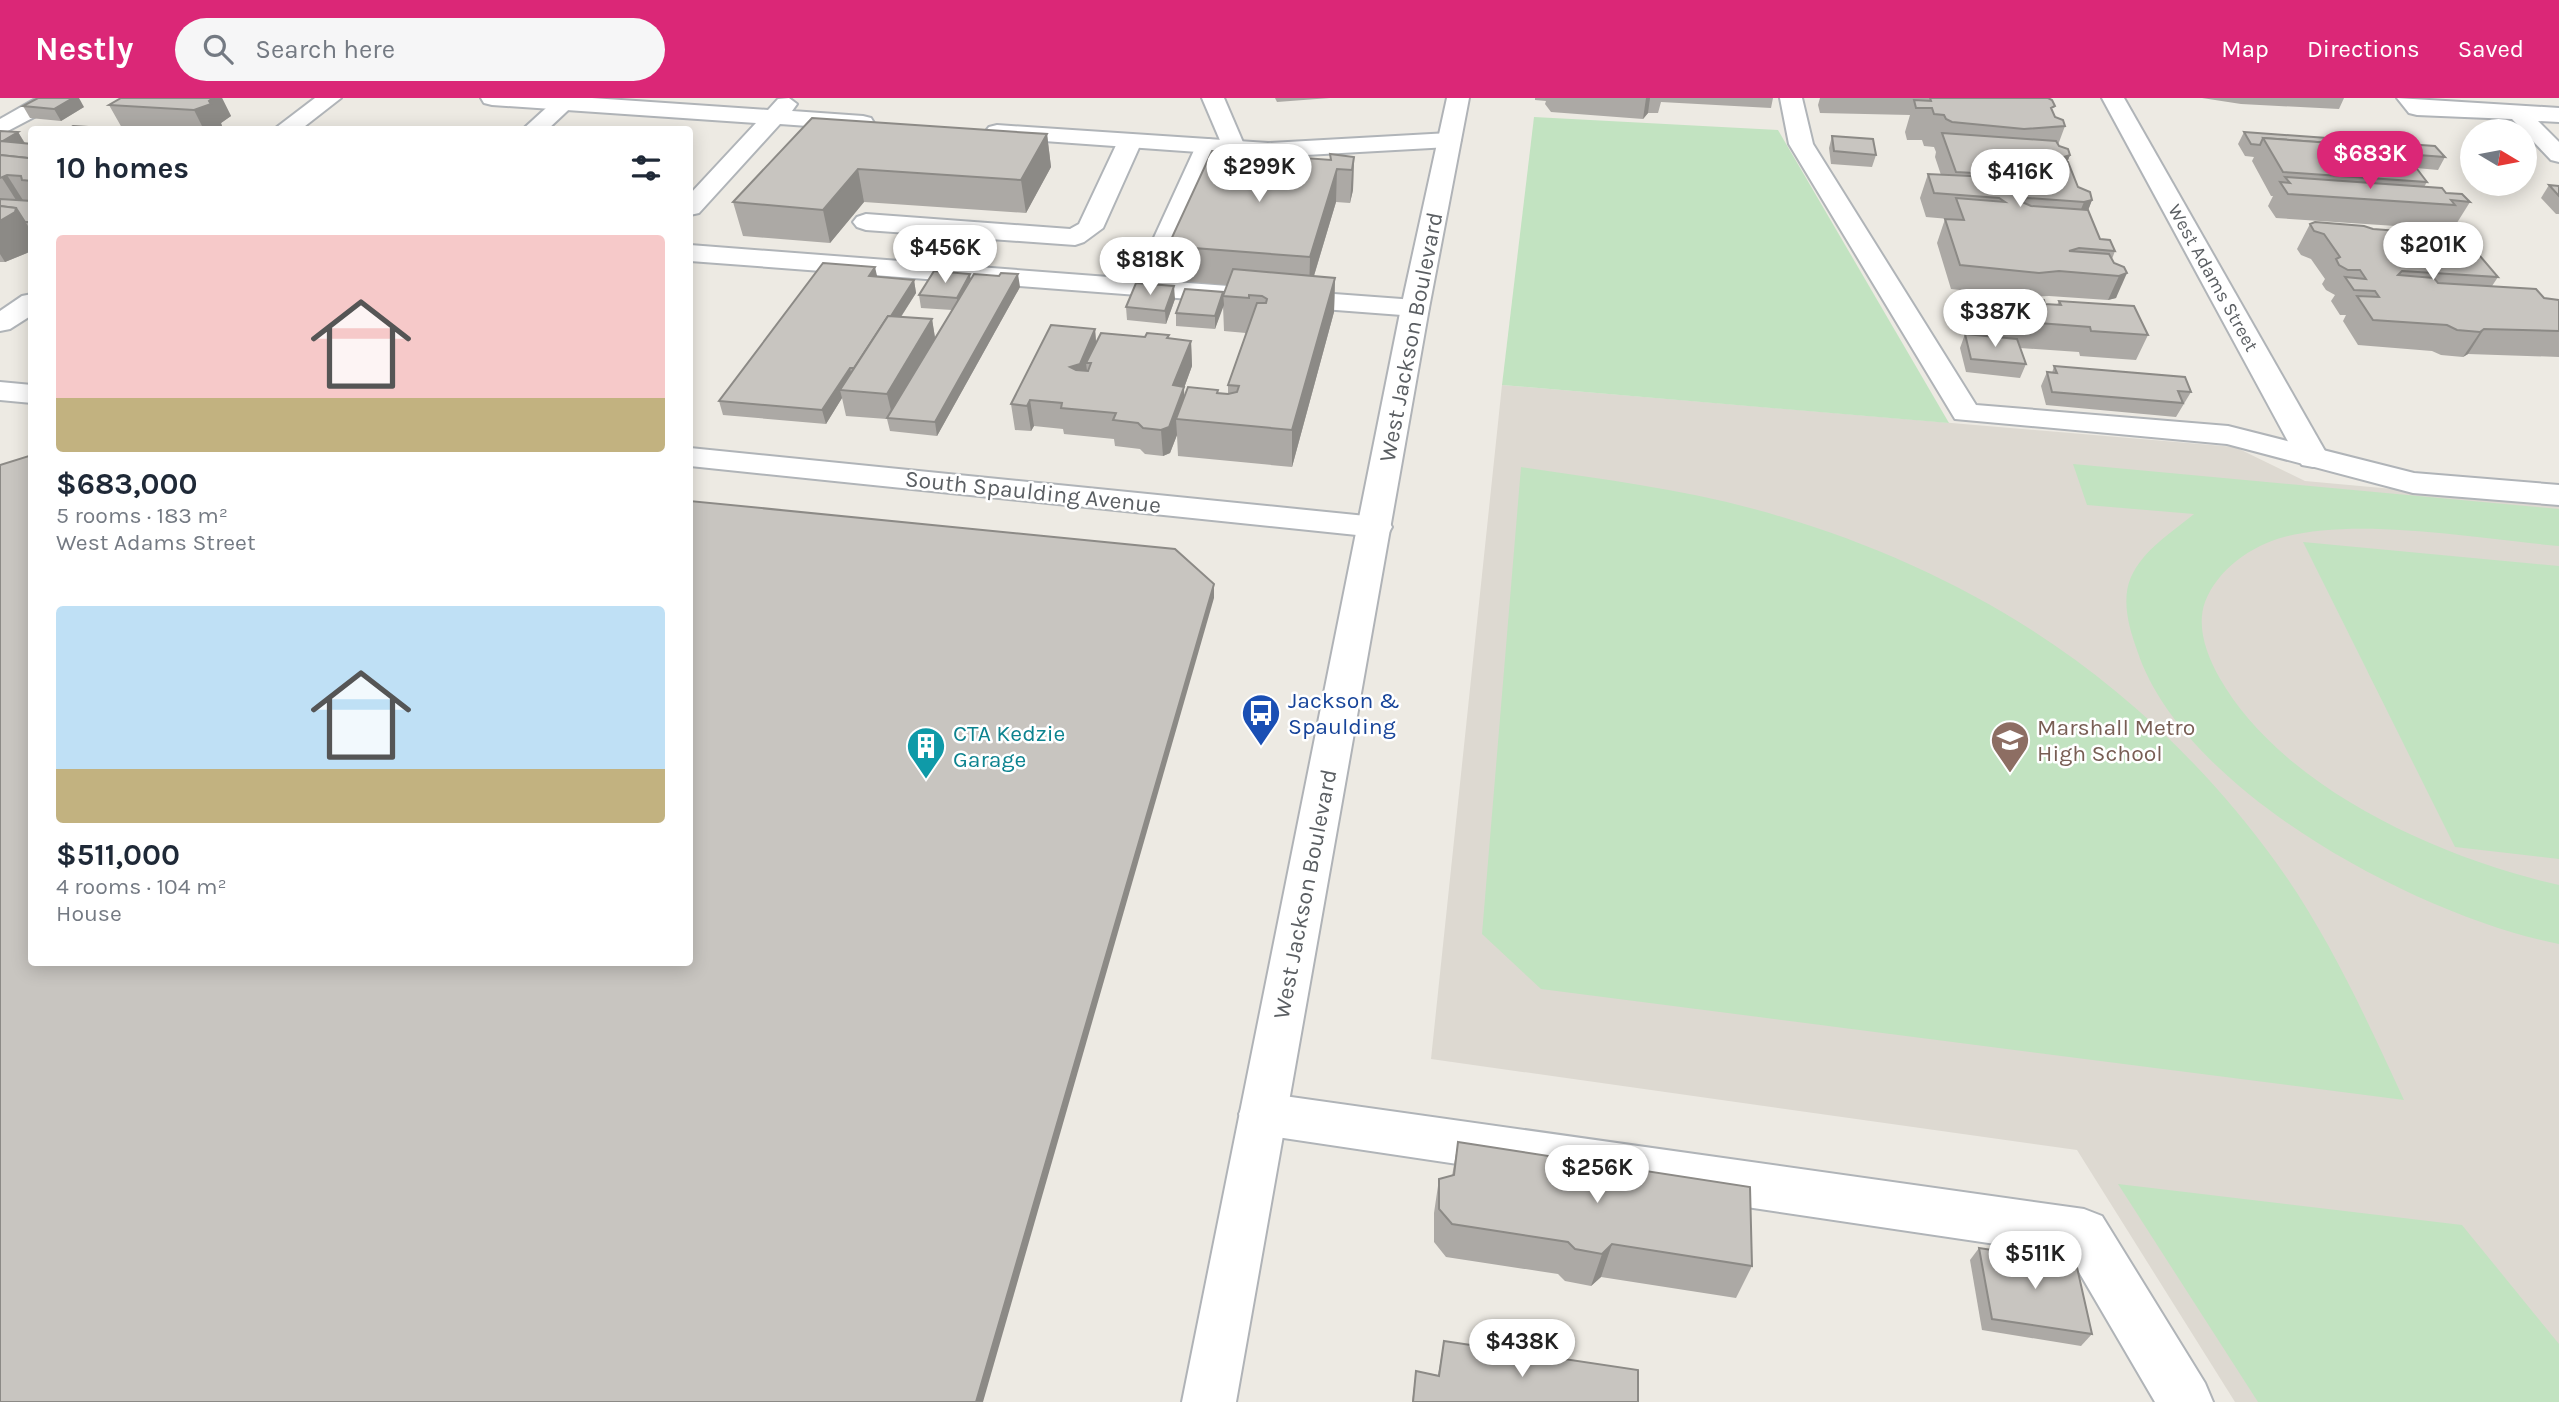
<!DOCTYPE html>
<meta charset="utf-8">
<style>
:root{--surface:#fff;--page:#f6f6f7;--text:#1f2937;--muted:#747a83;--accent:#db2777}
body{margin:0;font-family:Karla,sans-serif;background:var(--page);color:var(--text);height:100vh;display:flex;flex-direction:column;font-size:26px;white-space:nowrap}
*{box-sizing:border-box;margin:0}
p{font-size:23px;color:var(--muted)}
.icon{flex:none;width:38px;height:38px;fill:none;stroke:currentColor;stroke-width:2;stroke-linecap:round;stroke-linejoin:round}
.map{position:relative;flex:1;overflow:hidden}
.side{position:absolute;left:28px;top:28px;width:665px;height:840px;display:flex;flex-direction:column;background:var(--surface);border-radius:7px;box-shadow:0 4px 18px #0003}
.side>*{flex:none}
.needle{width:46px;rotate:100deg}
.controls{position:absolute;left:2460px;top:21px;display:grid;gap:14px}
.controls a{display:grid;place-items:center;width:77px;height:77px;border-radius:50%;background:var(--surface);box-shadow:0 4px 18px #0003;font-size:35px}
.price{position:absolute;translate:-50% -60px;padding:0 16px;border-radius:24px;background:#fff;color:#222;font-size:23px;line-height:46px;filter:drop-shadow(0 2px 4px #0008)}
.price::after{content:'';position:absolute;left:50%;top:42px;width:21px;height:16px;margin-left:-10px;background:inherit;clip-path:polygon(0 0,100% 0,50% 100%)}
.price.current{background:var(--accent);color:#fff}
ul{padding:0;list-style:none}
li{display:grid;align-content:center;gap:14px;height:371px;padding:0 28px}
li span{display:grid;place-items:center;height:217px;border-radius:7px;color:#555}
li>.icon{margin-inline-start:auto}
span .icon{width:126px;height:126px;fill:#fffc;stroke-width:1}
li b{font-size:30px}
h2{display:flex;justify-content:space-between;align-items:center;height:84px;padding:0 28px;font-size:30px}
header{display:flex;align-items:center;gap:42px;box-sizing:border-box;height:98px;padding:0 35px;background:var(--accent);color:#fff}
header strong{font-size:33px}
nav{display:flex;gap:38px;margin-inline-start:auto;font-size:24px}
.search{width:490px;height:63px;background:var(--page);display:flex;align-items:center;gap:18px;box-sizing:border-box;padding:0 24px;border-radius:38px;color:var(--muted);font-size:26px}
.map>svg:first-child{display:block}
</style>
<header>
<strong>Nestly</strong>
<div class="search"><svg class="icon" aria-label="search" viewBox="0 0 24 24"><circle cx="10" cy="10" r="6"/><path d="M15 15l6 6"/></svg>Search here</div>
<nav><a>Map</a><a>Directions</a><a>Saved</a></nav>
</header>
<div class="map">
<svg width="2559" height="1304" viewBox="0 0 2559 1304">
<rect width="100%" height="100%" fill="#edeae3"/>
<path fill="#ddd9d1" d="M1502,287L2235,349L2305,383L2559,406V1304H2235L2077,1052L1431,961Z"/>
<g fill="#c2e3c1">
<path d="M1534,19L1778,32L1949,325L1502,287Z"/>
<path d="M2073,366L2559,411V448C2480,441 2360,419 2284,439C2251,448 2218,471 2205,504C2196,529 2207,557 2219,579C2282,690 2439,760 2559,787V846C2420,819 2183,694 2137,552C2129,530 2121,502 2131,479C2144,451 2171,435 2194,416L2087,407Z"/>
<path d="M1521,369C1599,381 1678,390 1754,411C1968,469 2144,583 2275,763C2328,836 2366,920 2404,1002L1541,891L1482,836Z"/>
<path d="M2303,444L2559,468V761L2455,749Z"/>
<path d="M2118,1086L2462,1127L2559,1246V1304H2258Z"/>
</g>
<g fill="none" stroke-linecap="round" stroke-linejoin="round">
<g stroke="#b0b4b8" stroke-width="4">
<g id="lane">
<path d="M37,0H64L61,5L0,37V21Z"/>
<path d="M557,0H581L547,32H522Z"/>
<path d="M1202,0H1224L1245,49L1241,54H1225Z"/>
<path d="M1780,0H1802L1813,46L1976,307L2228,328L2414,375L2559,387V407L2413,395L2227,346L1955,321L1789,46Z"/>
<path d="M2397,0L2559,10V24L2538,23L2559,44V64L2551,62L2512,21L2417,17L2409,15Z"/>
<path d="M1130,36L1138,38L1142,43L1103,130L1084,144L1075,147L866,132L857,129L853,124L857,119L866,116L1070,131L1079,126L1118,43L1122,38Z"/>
<path d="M1208,41L1216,43L1220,48L1161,183L1415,202L1425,204L1429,210L1425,216L1415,218L690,163V147L1135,181L1196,48L1200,43Z"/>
<path d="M1263,995L2084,1111L2102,1118L2205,1285L2213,1304H2155L2069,1157L1263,1037L1246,1031L1239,1016L1246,1001Z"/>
</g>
</g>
<g stroke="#b0b4b8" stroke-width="4">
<g id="street">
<path d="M315,0H341L300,32H273Z"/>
<path d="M481,0H592L768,12L778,1L789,0L797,6L792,13L863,18L871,20L874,25L871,30L863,32L780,26L699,115L690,117V96L756,25L492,7L484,5Z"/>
<path d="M2102,0H2124L2329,360L2324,367L2313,369L2302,367L2297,360Z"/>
<path d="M997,27L1268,45L1449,35L1457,37L1461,42L1457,47L1449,49L1268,59L989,39L985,34L989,29Z"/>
<path d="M32,196V217L10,231L0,233V213L22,198Z"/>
<path d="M0,284L32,287V305L0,302Z"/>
<path d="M690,350L1376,419L1388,422L1392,429L1388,436L1376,439L690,368Z"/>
</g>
</g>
<g stroke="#b0b3b7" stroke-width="4">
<path id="secondary" d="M1447,0H1469L1429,210L1236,1304H1182L1401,210Z"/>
</g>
<use href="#lane" fill="#fff" fill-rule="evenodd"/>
<use href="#street" fill="#fff" fill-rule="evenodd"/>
<use href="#secondary" fill="#fff" fill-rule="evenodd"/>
</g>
<g fill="#aca9a5">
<path d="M121,0H222L231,18L221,25L222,28L215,32H150L122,30L109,7Z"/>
<path d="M1275,0H1330L1277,4Z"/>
<path d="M1535,0H1773L1771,10L1661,4L1658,15H1648L1643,21L1551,14L1545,6L1546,3L1535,2Z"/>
<path d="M1820,0H2048L2055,19L2065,28L2058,47L2070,57L2067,64L2078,89L2092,102L2088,112L2100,141L2115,153L2112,161L2114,165L2124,169L2116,200L2108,202L2049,198L2029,199L1951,191L1937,145L1945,121H1949L1926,119L1920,100L1928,76L1941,77L1935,59L1936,54L1934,49L1924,48L1922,42H1907L1905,34L1910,17L1820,15L1818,7Z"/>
<path d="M2202,0H2344L2339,11L2241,6Z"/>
<path d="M23,8L84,9L61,23L30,20Z"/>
<path d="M812,20L1047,36L1051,69L1026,115L864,104L830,145L743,138L733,104Z"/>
<path d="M0,33L18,34L25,45L32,46V152L27,155L5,164H0Z"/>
<path d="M2244,34L2359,47L2375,48L2377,44L2445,59L2438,72L2416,70L2427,84L2424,89L2446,95L2470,104L2455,128L2443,127L2441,131L2276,120L2268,108L2273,98H2271L2252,63L2254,59L2245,58L2238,46Z"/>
<path d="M1832,38L1876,57L1872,69L1831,66L1829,50Z"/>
<path d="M1330,56L1354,59L1353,92L1350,105L1336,104L1314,178L1335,180L1334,214L1292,369L1178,358L1177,337L1170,355L1163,358L1145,356L1140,351L1115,348L1114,341L1064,336L1063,331L1034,328L1031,333L1015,332L1011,306L1095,231L1096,244L1145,239L1191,243L1192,268L1184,290V298L1218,292V295L1228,296V287L1246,235L1224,233L1223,207L1215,231L1176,228V215L1223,194V197L1227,187L1170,182L1168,148L1330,62Z"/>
<path d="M2549,87L2559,88V116H2556L2541,100Z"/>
<path d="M2310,126L2498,179L2492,188L2544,200L2559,202V259L2468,256L2463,259L2441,257L2432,253L2358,247L2343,223L2346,217H2340L2331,203L2335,197L2326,192L2322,186L2325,181L2311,161L2301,157L2297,151Z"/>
<path d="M878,179L914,182L916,195L901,219L932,221L935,240L952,212L921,210L919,197L971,180L1020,189L937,338L890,333L887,321L846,318L842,300L826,326L723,317L719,303Z"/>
<path d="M1990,198L2045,206L2057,207L2059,203L2148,237L2136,262L2080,258L2079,254L2020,250L2026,266L2020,280L1966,274L1960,250L1965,236L1987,238L1981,223Z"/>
<path d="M1175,201L1166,226L1127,222L1126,209Z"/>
<path d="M2054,268L2191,294L2176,319L2046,307L2041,288L2047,274L2052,275Z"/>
<path d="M1458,1044L1752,1168L1736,1200L1601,1179L1591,1188L1565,1183L1558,1176L1446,1159L1434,1144V1115L1439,1081L1452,1078Z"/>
<path d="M1979,1150L2092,1236L2081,1248L1982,1232L1970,1162Z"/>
<path d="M1444,1243L1638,1304H1412L1416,1273L1438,1277Z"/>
</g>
<g fill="#8c8a86">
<path d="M73,0H79L84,9L61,23L54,11Z"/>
<path d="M213,0H222L231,18L221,25L222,28L215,32H204L194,12Z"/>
<path d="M1646,0H1650L1648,15L1643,21Z"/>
<path d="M18,34L25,46L0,44Z"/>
<path d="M1047,36L1051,69L1026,115L1021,82Z"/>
<path d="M2070,57L2061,80L2055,83L2064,59Z"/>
<path d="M1354,59L1353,92L1350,105L1352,72Z"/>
<path d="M858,71L864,104L830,145L823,112Z"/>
<path d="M1337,71L1336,104L1309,194L1310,159Z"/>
<path d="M7,77L28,110L23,113L2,80Z"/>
<path d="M2092,102L2083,126L2074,128L2084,104Z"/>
<path d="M16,110L32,134V152L27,155L5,164L0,156V123Z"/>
<path d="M875,169L878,182L869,178Z"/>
<path d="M2127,175L2116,200L2108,202L2119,178Z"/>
<path d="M970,176L972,189L959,213L957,200Z"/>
<path d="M1018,176L1020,189L937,338L935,324Z"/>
<path d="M1335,180L1334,214L1292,369V332Z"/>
<path d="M914,182L916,195L859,284L856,271Z"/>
<path d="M1174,188L1175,201L1166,226L1165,213Z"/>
<path d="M1223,194L1224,207L1215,231V218Z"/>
<path d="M932,221L936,246L893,321L887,296Z"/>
<path d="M1095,231L1097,257L1091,265H1086L1088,281L1070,269Z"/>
<path d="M2484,231L2468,256L2463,259L2480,234Z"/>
<path d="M1191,243L1192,268L1184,290L1185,315L1176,321L1177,337L1170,355L1163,358L1161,332L1173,287Z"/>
<path d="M850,270L853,283L840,292L842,300L826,326L822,312Z"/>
<path d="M1030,302L1034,328L1031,333L1027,308Z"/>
<path d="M1214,486V500L983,1304H976Z"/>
<path d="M1612,1146L1601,1179L1591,1188L1602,1156Z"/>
</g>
<g fill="#c8c5c0" stroke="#8c8a86" stroke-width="2">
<path d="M38,0H73L54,11L23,8Z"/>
<path d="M121,0H213L209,3L211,6L194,12L109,7Z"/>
<path d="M1930,0H2048L2052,2L2055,8L2051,10L2055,19L2063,22L2065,28L2024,31L1952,24L1946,21L1944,17L1934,16L1932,10H1916L1914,2L1931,3Z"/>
<path d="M812,20L1047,36L1021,82L858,71L823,112L733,104Z"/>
<path d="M73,28L135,32H67Z"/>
<path d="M0,33L18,34L1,44L0,43Z"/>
<path d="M2244,34L2355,42L2359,47L2263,40L2260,47L2251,46Z"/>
<path d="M1942,35L2056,43L2059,48L2068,51L2070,57L2064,59L2005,55L2001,58L2009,61L2068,64L2078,89L2090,94L2092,102L2084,104L2027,100L2022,104L2031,108L2088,112L2100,141L2110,142L2115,153L2079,150L2069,153L2109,156L2114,165L2124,169L2127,175L2119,178L2059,173L2039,175L1960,167L1945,121L1964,122L1956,100L2005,104L1999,100L1934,95L1928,76L2012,80L2023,78L1991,74L1992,76L1956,74Z"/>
<path d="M1832,38L1873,41L1876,57L1834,53Z"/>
<path d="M2263,40L2401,50L2427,84L2283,74Z"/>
<path d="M0,43L32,46V61L28,60L0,57Z"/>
<path d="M2377,44L2435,48L2445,59L2405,56L2401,50L2381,49Z"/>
<path d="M1212,53L1331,62L1330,56L1354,59L1352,72L1337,71L1310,159L1168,148Z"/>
<path d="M0,57L28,60L32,61V83L22,82L21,78L7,77L0,80Z"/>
<path d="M2285,79L2442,90L2446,95L2462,96L2470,104L2451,102L2455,107L2288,96L2280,84L2290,85Z"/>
<path d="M2549,87L2559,88V98Z"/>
<path d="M0,101L32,103V124H25L16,110L0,108Z"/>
<path d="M0,108L16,110L15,114L0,123Z"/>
<path d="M2315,124L2364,128L2373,131L2463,138L2498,179L2402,173L2398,177L2434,180L2438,185L2536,191L2544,200L2559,202V233L2484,231L2480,234L2457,232L2447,227L2373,222L2357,198L2379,199L2375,193L2354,192L2345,179L2366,181L2360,172H2348L2339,167L2336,161L2340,159L2324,136L2314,133L2310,126Z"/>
<path d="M823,165L875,169L869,178L914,182L891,218H888L854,270H850L822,312L719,303Z"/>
<path d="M1233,171L1335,180L1292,332L1176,321L1188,289L1218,292L1217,295L1228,296L1237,294L1239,288L1228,287L1257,205H1266L1267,201L1262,198L1249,197V200L1223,198Z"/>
<path d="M934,173L970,176L957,200L919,197Z"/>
<path d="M1001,175L1018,176L935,324L887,320L974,176L999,178Z"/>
<path d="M1136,185L1174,188L1165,213L1126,209Z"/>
<path d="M1185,191L1223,194L1215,218L1176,215Z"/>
<path d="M1990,198L2044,202L2045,206L2061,207L2059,203L2134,208L2148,237L2091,233L2090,229L2000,222Z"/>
<path d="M888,218L932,221L887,296L840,292Z"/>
<path d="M1051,227L1095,231L1080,266L1070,269L1076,272L1088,273L1091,265H1086L1101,235L1145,239L1147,235L1169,237L1167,240L1191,243L1173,287L1184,289L1169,329L1161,332L1143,330L1138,325L1113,322L1116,315L1061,310L1062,305L1030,302L1027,308L1011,306Z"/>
<path d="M1965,236L2017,241L2026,266L1971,261Z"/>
<path d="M2054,268L2185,279L2191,294L2178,293L2183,305L2052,294L2047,274L2057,275Z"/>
<path d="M32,357V864H690V403L1175,451L1214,486L976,1304H0V367Z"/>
<path d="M1458,1044L1750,1089L1752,1168L1612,1146L1602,1156L1575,1151L1568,1144L1452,1126L1439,1111V1081L1454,1077Z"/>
<path d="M1979,1150L2076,1165L2092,1236L1992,1221Z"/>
<path d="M1444,1243L1638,1272V1304H1413L1416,1273L1439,1278Z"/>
</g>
<defs>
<g id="bus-pin" transform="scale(2.0125)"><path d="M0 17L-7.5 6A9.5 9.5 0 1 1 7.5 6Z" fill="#1a4fb4" stroke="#fff"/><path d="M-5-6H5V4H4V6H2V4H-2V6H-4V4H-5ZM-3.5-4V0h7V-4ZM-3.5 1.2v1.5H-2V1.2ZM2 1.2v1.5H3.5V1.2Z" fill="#fff"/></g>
<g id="school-pin" transform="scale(2.0125)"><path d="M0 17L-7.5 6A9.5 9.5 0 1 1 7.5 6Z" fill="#8d6e63" stroke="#fff"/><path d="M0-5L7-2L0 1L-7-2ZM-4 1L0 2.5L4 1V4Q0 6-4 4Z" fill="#fff"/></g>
<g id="building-pin" transform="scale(2.0125)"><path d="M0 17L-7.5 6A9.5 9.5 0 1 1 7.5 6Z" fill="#0f9aa8" stroke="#fff"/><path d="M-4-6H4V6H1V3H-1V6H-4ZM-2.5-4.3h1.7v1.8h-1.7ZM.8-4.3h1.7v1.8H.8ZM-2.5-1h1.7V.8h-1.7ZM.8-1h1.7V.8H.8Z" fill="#fff"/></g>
</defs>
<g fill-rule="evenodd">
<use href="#bus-pin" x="1261" y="615"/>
<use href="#school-pin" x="2010" y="642"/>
<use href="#building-pin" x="926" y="648"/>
</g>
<g text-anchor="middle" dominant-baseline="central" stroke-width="5" stroke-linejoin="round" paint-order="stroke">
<g font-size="19" fill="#5b5f63" stroke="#fff">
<text transform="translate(2213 180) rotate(61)">West Adams Street</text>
</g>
<g font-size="23" fill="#5b5f63" stroke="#fff">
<text transform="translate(1411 239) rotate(-79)">West Jackson Boulevard</text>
<text transform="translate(1033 394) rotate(6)">South Spaulding Avenue</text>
<text transform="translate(1305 796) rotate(-79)">West Jackson Boulevard</text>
</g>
<g font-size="23" fill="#164399" stroke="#fff" text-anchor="start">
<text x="1288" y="602">Jackson &amp;<tspan x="1288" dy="26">Spaulding</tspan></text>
</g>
<g font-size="23" fill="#785e54" stroke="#fff" text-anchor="start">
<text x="2037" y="629">Marshall Metro<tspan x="2037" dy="26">High School</tspan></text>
</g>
<g font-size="23" fill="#0d838f" stroke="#fff" text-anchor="start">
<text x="953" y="635">CTA Kedzie<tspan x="953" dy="26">Garage</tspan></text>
</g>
</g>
</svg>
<div class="controls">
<a><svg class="needle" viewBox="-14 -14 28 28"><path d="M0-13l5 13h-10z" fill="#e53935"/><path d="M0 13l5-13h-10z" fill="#747a83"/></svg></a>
</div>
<b class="price current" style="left:2370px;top:93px">$683K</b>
<b class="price" style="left:1259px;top:106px">$299K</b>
<b class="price" style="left:2020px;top:111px">$416K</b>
<b class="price" style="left:2433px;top:184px">$201K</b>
<b class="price" style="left:945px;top:187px">$456K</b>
<b class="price" style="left:1150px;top:199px">$818K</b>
<b class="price" style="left:1995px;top:251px">$387K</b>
<b class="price" style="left:1597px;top:1107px">$256K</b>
<b class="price" style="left:2035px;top:1193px">$511K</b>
<b class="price" style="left:1522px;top:1281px">$438K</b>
<section class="side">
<h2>10 homes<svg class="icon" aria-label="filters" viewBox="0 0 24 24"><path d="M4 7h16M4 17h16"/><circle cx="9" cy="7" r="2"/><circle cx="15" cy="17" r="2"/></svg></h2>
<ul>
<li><span style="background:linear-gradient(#f6c9c9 75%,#c2b280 0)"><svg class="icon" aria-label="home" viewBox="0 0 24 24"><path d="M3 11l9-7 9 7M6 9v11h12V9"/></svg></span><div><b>$683,000</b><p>5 rooms · 183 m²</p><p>West Adams Street</p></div></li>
<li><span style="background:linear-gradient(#bfe0f5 75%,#c2b280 0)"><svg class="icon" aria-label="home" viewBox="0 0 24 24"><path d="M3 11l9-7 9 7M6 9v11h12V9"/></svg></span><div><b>$511,000</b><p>4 rooms · 104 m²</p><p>House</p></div></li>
</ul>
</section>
</div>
